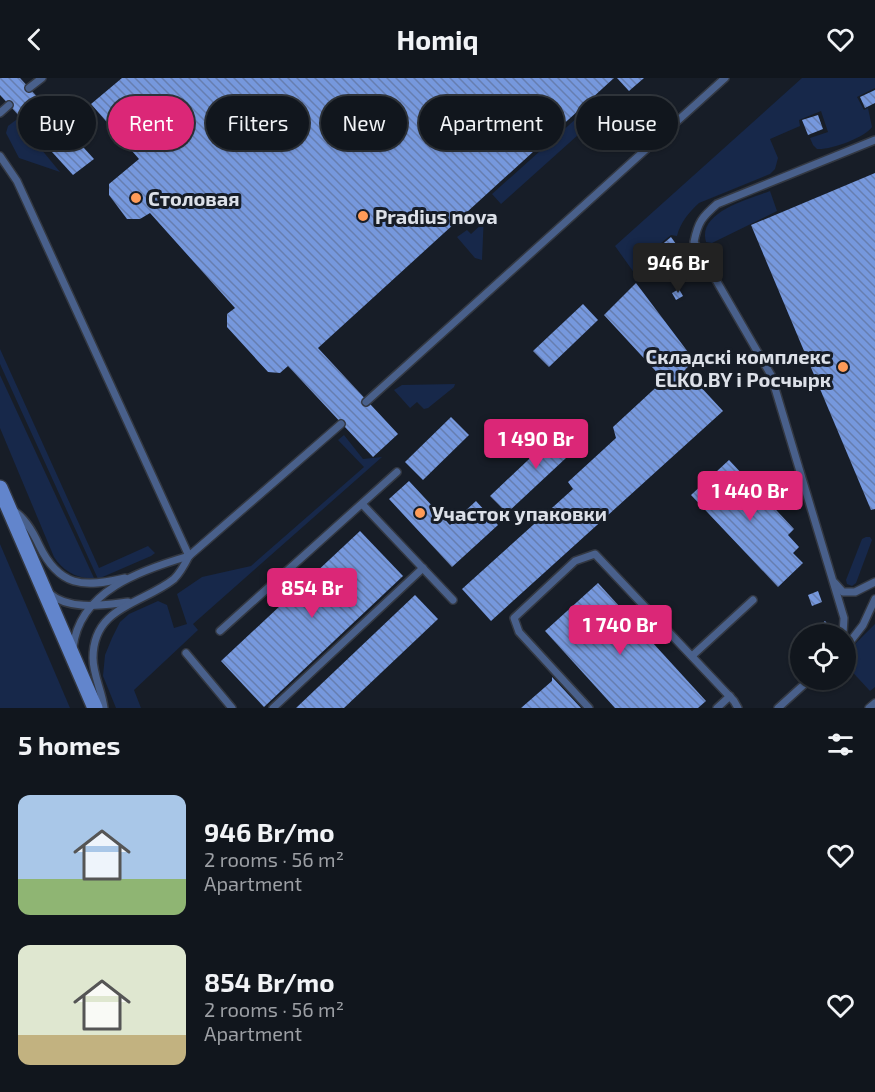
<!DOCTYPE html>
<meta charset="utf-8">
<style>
:root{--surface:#11161d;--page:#1e232a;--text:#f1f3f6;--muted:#9c9fa4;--line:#30353b;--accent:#db2777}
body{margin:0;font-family:"Exo 2",sans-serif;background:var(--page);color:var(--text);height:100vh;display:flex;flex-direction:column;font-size:22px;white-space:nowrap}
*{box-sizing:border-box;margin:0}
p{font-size:20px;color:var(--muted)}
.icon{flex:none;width:33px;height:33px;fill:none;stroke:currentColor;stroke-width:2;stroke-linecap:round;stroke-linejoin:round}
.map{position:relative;height:630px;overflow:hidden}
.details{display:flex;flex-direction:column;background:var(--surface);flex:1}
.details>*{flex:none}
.hud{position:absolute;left:18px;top:18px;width:840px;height:54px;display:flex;gap:12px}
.fabs{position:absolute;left:790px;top:546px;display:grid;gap:12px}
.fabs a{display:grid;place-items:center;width:66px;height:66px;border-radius:50%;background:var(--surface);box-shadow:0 2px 4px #0004,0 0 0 2px var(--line);font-size:30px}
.price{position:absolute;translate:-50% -51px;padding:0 14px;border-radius:6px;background:var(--accent);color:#fff;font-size:20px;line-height:39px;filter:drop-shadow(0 2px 3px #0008)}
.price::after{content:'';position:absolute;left:50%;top:36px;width:18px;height:14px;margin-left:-9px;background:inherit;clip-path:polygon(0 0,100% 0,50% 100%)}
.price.active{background:#222;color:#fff}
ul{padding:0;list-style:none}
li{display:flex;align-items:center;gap:18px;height:150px;padding:0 18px}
li span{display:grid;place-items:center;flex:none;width:168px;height:120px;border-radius:12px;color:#555}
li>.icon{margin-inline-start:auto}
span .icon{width:72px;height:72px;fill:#fffc;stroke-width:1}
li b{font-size:26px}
h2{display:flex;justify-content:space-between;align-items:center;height:72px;padding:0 18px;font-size:26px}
.pill{padding:0 21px;border-radius:27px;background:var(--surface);box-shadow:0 2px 4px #0004,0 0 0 2px var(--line);font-size:21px;line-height:54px}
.pill.active{background:var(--accent);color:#fff}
header{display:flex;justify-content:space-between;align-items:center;height:78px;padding:0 18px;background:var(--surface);font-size:27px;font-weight:700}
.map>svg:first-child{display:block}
</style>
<header><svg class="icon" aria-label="back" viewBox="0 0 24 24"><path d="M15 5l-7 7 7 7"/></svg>Homiq<svg class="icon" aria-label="heart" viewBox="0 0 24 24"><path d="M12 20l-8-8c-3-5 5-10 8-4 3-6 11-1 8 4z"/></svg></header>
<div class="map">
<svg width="875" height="630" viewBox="0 0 875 630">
<defs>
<pattern id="building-back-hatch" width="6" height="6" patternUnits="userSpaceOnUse" patternTransform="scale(1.5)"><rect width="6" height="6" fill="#7698dd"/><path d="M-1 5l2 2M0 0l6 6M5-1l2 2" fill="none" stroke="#667eb0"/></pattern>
</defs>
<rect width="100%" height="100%" fill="#171d27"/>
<g fill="#17284a">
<path d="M802,0H875V10L857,19L864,32L868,30L872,49C864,60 831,72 817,71L813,67L810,60L828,54L821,33L799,42L800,48L770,61L778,80L775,91L770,96L699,125C689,134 680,145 677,158L671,157L655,170L660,178L635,196L615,168Z"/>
<path d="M579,38L588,48L501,126L492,116Z"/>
<path d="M16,42H17L60,94L19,80L6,55L8,48Z"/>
<path d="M770,113L777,133L712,165L706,164C697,134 749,121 770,113Z"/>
<path d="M484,136L482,182L475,180L457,159L467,152L471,156L482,146L479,140Z"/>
<path d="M0,271L99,490L148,468L155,475L151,478L98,501L0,286Z"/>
<path d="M0,297L94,500C78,502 62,492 54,479L0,350Z"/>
<path d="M455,306L454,309L428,330L424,331L417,324L410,330L394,312L402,307Z"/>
<path d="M344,357L363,381L382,379L193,546L198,552L134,612L141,630H116L103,598L105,577L112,560L120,544L129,536L158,523L167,527L174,550L187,546L177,516L202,499L251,488L364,389L338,362Z"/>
<path d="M866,459H870L872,462L856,505L852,508L847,506L846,502L862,461Z"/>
<path d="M0,466L70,630H0Z"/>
<path d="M875,546V609L870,613L846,587V575Z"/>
</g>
<g fill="url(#building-back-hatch)">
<path d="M0,0H20L94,81L73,97L0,17Z"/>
<path d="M122,0H614L318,270L398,356L373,379L288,288L280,295L268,294L227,249V236L235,230L150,135L140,141H127L109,117V106L139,81L91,26Z"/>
<path d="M617,0H644L629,13Z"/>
<path d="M875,12V25L865,30L860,19Z"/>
<path d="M818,37L823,51L808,57L802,42Z"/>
<path d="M875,95V431L871,432L751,147Z"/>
<path d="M671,159L676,166L662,176L658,170Z"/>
<path d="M636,205L694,282L685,292L723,333L491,543L462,511L573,411L568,404L616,360L613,349L664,302L604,237Z"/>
<path d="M679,211L683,218L676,222L672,215Z"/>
<path d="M583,226L598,242L549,289L533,273Z"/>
<path d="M451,339L469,357L423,402L405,384Z"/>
<path d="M564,348L581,366L507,435L490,418Z"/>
<path d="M729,382L794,451L788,457L799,469L793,475L803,485L778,509L691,417Z"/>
<path d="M409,403L450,447L476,423L498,447L452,489L389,421Z"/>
<path d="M360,453L403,498L264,629L221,583Z"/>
<path d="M598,505L706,623L698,630H615L545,553Z"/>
<path d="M818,513L822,524L812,528L808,517Z"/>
<path d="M415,517L438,541L344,630H296Z"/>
<path d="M825,543L834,554L830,556H817L814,553Z"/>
<path d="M552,599L581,630H521L552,603Z"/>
</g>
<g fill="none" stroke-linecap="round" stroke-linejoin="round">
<g stroke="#333842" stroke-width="10">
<g id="lane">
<path d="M29,10L42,0"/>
<path d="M0,35L9,27"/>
<path d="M0,78L17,103L189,478"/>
<path d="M366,324L725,0"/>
<path d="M363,427L453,522"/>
<path d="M14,433C26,441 33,454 39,467C59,509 83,510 125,500"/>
<path d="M835,505L843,514H855L875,504"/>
<path d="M49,515C69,533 103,527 128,524"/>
<path d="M220,553L397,394"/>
<path d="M843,556L844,540L771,297L694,164C698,144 702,139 717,126L875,62"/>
<path d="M846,569L863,547L875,521"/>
<path d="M73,570C79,513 141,492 189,478"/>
<path d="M186,575L232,630"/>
<path d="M692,578L753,522"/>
<path d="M104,630C102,613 93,597 93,580C93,528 143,526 174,501C181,494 185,486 189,478L341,346"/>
<path d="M273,630L423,490"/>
<path d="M589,630L519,554L514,540L575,483L595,476L734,623L738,630"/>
<path d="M717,630L730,618"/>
<path d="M778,630L809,602"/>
<path d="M869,630L875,625"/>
</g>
</g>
<g stroke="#333842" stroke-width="18">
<path id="secondary" d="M0,410L95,630"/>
</g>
<use href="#lane" stroke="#49608b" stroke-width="7"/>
<use href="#secondary" stroke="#6285cc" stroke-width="15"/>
</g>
<g fill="#fe9b58" stroke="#171d27" stroke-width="2">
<circle cx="136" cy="120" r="6"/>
<circle cx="363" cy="138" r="6"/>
<circle cx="843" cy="289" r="6"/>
<circle cx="420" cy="435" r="6"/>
</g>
<g text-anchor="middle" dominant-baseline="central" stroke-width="6" stroke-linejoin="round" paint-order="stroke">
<g font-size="20" font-weight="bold" fill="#dce0e8" stroke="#171d27" text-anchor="start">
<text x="148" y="120">Столовая</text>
<text x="375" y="138">Pradius nova</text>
<text x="831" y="278" text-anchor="end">Складскі комплекс<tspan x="831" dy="23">ELKO.BY і Росчырк</tspan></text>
<text x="432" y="435">Участок упаковки</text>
</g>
</g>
</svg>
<div class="fabs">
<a><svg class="icon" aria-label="locate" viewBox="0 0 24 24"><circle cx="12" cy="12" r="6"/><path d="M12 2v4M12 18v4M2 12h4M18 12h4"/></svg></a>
</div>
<b class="price active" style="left:678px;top:216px">946 Br</b>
<b class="price" style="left:536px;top:392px">1 490 Br</b>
<b class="price" style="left:750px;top:444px">1 440 Br</b>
<b class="price" style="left:312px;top:541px">854 Br</b>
<b class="price" style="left:620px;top:578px">1 740 Br</b>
<div class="hud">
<a class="pill">Buy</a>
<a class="pill active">Rent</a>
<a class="pill">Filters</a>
<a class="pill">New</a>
<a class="pill">Apartment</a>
<a class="pill">House</a>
</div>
</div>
<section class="details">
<h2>5 homes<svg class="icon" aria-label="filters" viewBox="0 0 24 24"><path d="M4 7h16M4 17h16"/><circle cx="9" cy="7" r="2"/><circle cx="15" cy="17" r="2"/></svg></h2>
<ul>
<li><span style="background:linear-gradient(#a9c7e8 70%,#8fb573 0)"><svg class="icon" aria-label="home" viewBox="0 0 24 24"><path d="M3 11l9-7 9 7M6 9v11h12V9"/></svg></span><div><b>946 Br/mo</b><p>2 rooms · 56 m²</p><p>Apartment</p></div><svg class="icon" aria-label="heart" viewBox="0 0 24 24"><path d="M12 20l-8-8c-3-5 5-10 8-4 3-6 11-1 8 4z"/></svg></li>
<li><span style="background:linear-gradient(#dfe7d0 75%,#c2b280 0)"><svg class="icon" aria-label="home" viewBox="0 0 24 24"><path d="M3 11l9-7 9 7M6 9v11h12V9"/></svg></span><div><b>854 Br/mo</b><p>2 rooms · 56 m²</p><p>Apartment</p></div><svg class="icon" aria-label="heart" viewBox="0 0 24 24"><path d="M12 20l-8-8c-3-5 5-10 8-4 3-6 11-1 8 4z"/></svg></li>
</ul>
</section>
